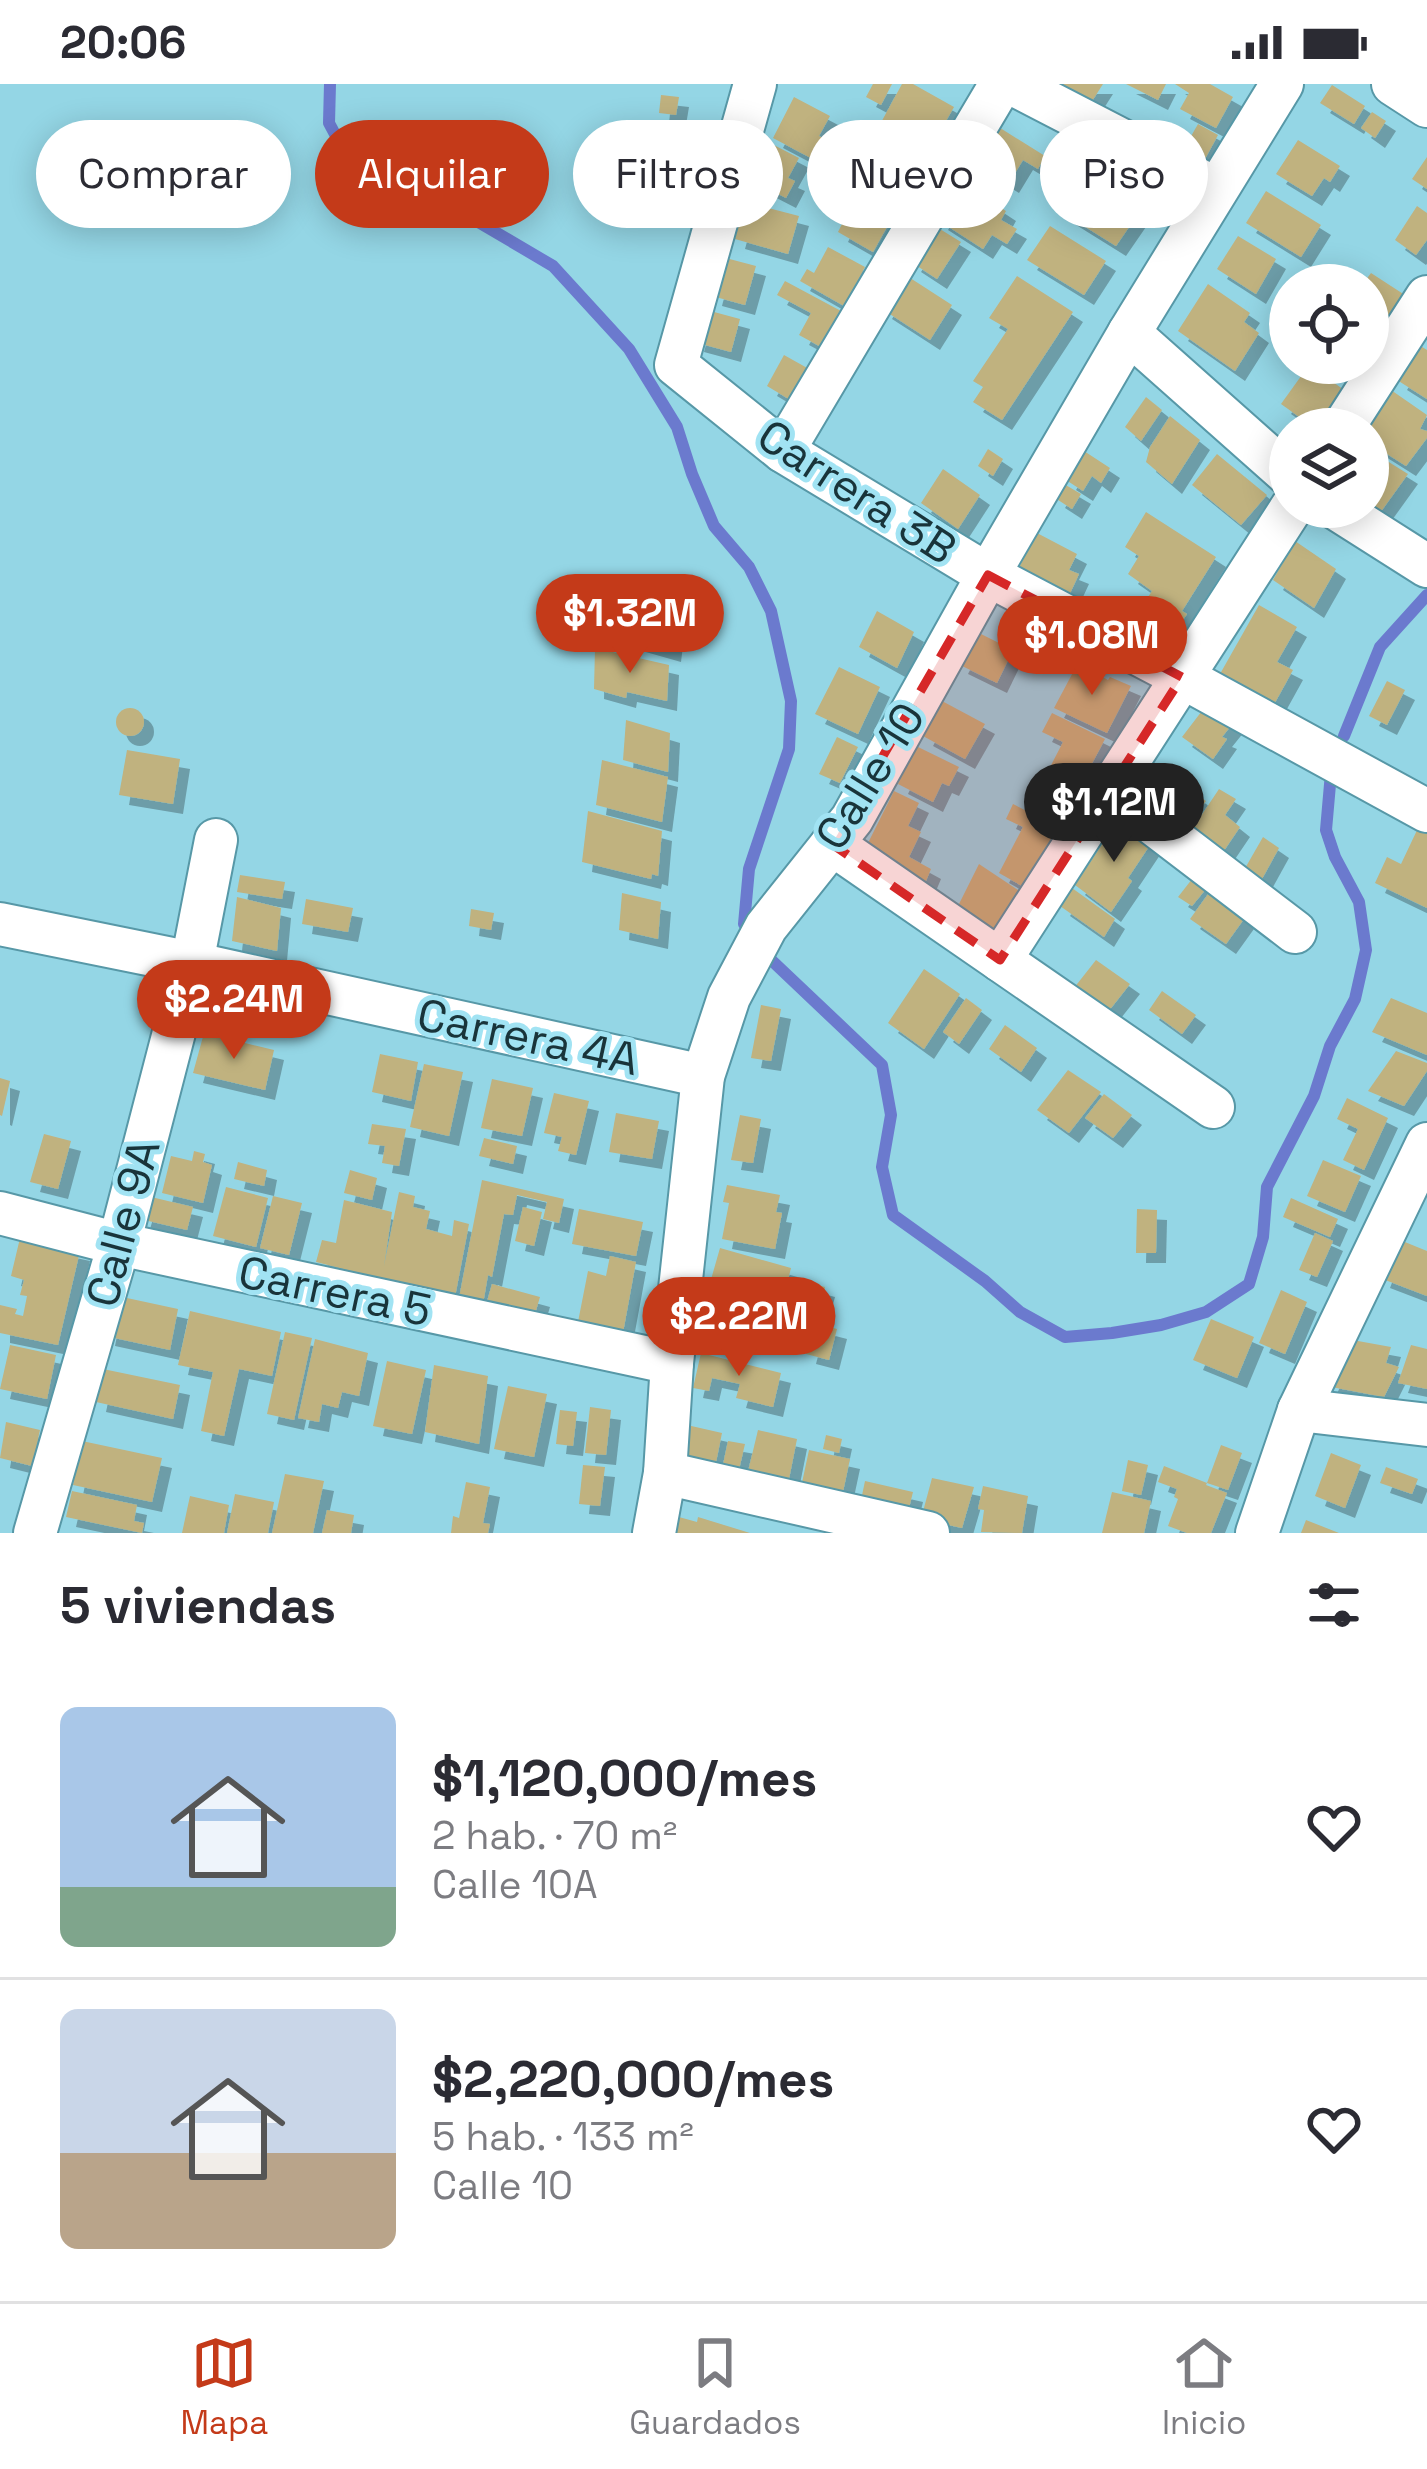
<!DOCTYPE html>
<html lang="es">
<meta charset="utf-8">
<style>
:root{--surface:#fff;--page:#f7f7f7;--text:#2b2b33;--muted:#7c7c81;--line:#e1e1e2;--accent:#c43a19}
body{margin:0;font-family:"Space Grotesk",sans-serif;background:var(--page);color:var(--text);height:100vh;display:flex;flex-direction:column;font-size:45px;white-space:nowrap}
*{box-sizing:border-box;margin:0}
p{font-size:39px;color:var(--muted)}
.icon{flex:none;width:66px;height:66px;fill:none;stroke:currentColor;stroke-width:2;stroke-linecap:round;stroke-linejoin:round}
.map{position:relative;height:1449px;overflow:hidden}
.sheet{display:flex;flex-direction:column;background:var(--surface);flex:1}
.sheet>*{flex:none}
.top-card{position:absolute;left:36px;top:36px;width:1356px;height:108px;display:flex;gap:24px}
.fabs{position:absolute;left:1269px;top:180px;display:grid;gap:24px}
.fabs a{display:grid;place-items:center;width:120px;height:120px;border-radius:50%;background:var(--surface);box-shadow:0 6px 30px #0003;font-size:60px}
.price{position:absolute;translate:-50% -102px;padding:0 27px;border-radius:42px;background:var(--accent);color:#fff;font-size:39px;line-height:78px;filter:drop-shadow(0 3px 6px #0008)}
.price::after{content:'';position:absolute;left:50%;top:72px;width:36px;height:27px;margin-left:-18px;background:inherit;clip-path:polygon(0 0,100% 0,50% 100%)}
.price.current{background:#222;color:#fff}
ul{padding:0;list-style:none}
li{display:flex;align-items:center;gap:36px;height:300px;padding:0 60px}
li+li{border-top:3px solid var(--line)}
li span{display:grid;place-items:center;flex:none;width:336px;height:240px;border-radius:18px;color:#555}
li>.icon{margin-inline-start:auto}
span .icon{width:144px;height:144px;fill:#fffc;stroke-width:1}
li b{font-size:51px}
h2{display:flex;justify-content:space-between;align-items:center;height:144px;padding:0 60px;font-size:51px}
.tag{padding:0 42px;border-radius:54px;background:var(--surface);box-shadow:0 6px 30px #0003;font-size:42px;line-height:108px}
.tag.current{background:var(--accent);color:#fff}
.status{display:flex;justify-content:space-between;align-items:center;height:84px;padding:0 60px;background:var(--surface);direction:ltr}
.status svg{height:33px;fill:currentColor}
.dock{display:flex;justify-content:space-around;align-items:center;height:168px;border-top:3px solid var(--line);background:var(--surface);font-size:33px;color:var(--muted)}
.dock a{display:grid;justify-items:center;gap:6px}
.dock .current{color:var(--accent)}
.map>svg:first-child{display:block}
</style>
<div class="status"><b>20:06</b><svg viewBox="0 0 49 12"><path d="M0 12V9h3v3zM5 12V6h3v6zM10 12V3h3v9zM15 12V0h3v12zM26 1h20v11H26zM47 4h2v5h-2z"/></svg></div>
<div class="map">
<svg width="1427" height="1449" viewBox="0 0 1427 1449">
<defs>
<filter id="shadow"><feDropShadow dx="10" dy="10" stdDeviation="0" flood-color="#0004"/></filter>
</defs>
<rect width="100%" height="100%" fill="#94d6e5"/>
<g fill="none" stroke-linecap="round" stroke-linejoin="round">
<g stroke="#6b7ace" stroke-width="12">
<path d="M330,0L329,39L352,82L397,107L458,126L553,182L629,265L677,343L692,390L714,442L749,483L771,527L791,617L789,665L749,785L744,840"/>
<path d="M1344,652L1380,563L1427,511"/>
<path d="M767,872L882,981L891,1031L882,1083L893,1131L985,1197L1020,1228L1065,1253L1112,1249L1161,1241L1206,1228L1249,1200L1263,1153L1267,1103L1314,1012L1330,962L1355,915L1366,866L1359,818L1335,773L1326,746L1331,689"/>
</g>
</g>
<g fill="#c0b27f" filter="url(#shadow)">
<path d="M873,0H892L881,21L866,13Z"/>
<path d="M902,0H913L954,23L927,70L878,44Z"/>
<path d="M1052,0H1103L1087,25Z"/>
<path d="M1126,0H1166L1158,16Z"/>
<path d="M1175,0H1210L1233,13L1216,44L1180,25L1189,9Z"/>
<path d="M1332,1L1365,22L1354,40L1320,19Z"/>
<path d="M661,11L679,13L676,31L659,29Z"/>
<path d="M794,13L830,32L819,52L835,60L824,81L773,54Z"/>
<path d="M1372,28L1386,37L1375,54L1361,44Z"/>
<path d="M1198,40L1218,51L1199,86L1178,75Z"/>
<path d="M997,42L1045,72L1038,85L1023,76L1009,99L975,78Z"/>
<path d="M628,43L674,50L669,89L622,82Z"/>
<path d="M1298,56L1340,82L1330,98L1324,94L1312,112L1276,90Z"/>
<path d="M770,59L799,74L788,94L795,97L786,114L751,96Z"/>
<path d="M884,69L918,87L900,120L866,101Z"/>
<path d="M1427,73V105L1412,95Z"/>
<path d="M1085,97L1138,130L1116,162L1063,129Z"/>
<path d="M962,98L1006,127L1001,136L1017,145L1007,160L992,151L983,165L938,136Z"/>
<path d="M1266,107L1321,141L1301,173L1246,139Z"/>
<path d="M855,114L892,134L873,168L838,148Z"/>
<path d="M745,118L799,132L788,170L735,155Z"/>
<path d="M1417,122L1427,129V156L1416,171L1395,156Z"/>
<path d="M935,142L961,158L937,195L911,178Z"/>
<path d="M1050,142L1106,177L1084,211L1027,176Z"/>
<path d="M1238,152L1276,175L1256,210L1217,185Z"/>
<path d="M828,163L865,183L844,222L800,197L807,185L814,189Z"/>
<path d="M722,173L756,182L745,221L712,212Z"/>
<path d="M1371,189L1411,215L1389,248L1368,235V201H1362Z"/>
<path d="M904,190L952,221L930,256L882,225Z"/>
<path d="M1017,192L1073,228L1002,336L973,318L983,303L973,297L1008,245L989,234Z"/>
<path d="M785,197L841,227L821,263L799,251L811,229L777,211Z"/>
<path d="M1208,200L1250,229L1244,238L1259,249L1235,287L1178,247Z"/>
<path d="M703,225L740,235L731,268L694,258Z"/>
<path d="M1419,261L1427,266V315L1397,296Z"/>
<path d="M784,271L809,285L792,317L767,302Z"/>
<path d="M1309,281L1347,308L1322,345H1316L1281,320Z"/>
<path d="M1391,306L1427,331L1420,345L1427,347V354L1406,382L1368,358V345H1362Z"/>
<path d="M1146,313L1162,326L1141,357L1125,343Z"/>
<path d="M1170,332L1200,356L1172,400L1146,378L1150,363Z"/>
<path d="M988,365L1003,375L993,392L978,382Z"/>
<path d="M1368,365L1408,390L1372,440L1368,423Z"/>
<path d="M1084,367L1110,384L1101,399L1092,392L1083,407L1066,396Z"/>
<path d="M1217,370L1267,411L1241,441L1192,401Z"/>
<path d="M943,385L980,411L958,445L921,419Z"/>
<path d="M1064,400L1081,410L1072,425L1055,414Z"/>
<path d="M1146,428L1216,473L1182,527L1187,530L1164,564L1129,542L1152,507L1128,490L1139,472L1125,463Z"/>
<path d="M1037,449L1077,470L1069,486L1079,490L1067,516L1013,495Z"/>
<path d="M1295,457L1336,485L1314,524L1273,496Z"/>
<path d="M616,511L676,528L671,568L611,551Z"/>
<path d="M1259,521L1297,543L1277,578L1293,586L1267,633L1216,597Z"/>
<path d="M877,527L914,548L897,584L859,563Z"/>
<path d="M975,547L1013,566L997,599L958,580Z"/>
<path d="M595,564L669,581L667,617L627,608L626,614L594,605Z"/>
<path d="M1078,579L1108,596L1110,593L1131,602L1107,649L1054,624Z"/>
<path d="M839,583L880,603L858,650L815,630Z"/>
<path d="M1387,597L1405,606L1387,641L1369,632Z"/>
<path d="M942,617L985,640L965,675L923,652Z"/>
<path d="M1208,619L1234,638L1222,653L1227,655L1213,675L1182,653Z"/>
<circle cx="130" cy="638" r="14"/>
<path d="M1052,629L1105,655L1078,706L1046,691L1063,658L1042,648Z"/>
<path d="M626,636L670,649L668,688L623,676Z"/>
<path d="M837,653L858,663L840,699L819,690Z"/>
<path d="M916,662L959,683L949,702L942,699L933,718L898,700Z"/>
<path d="M127,666L180,675L173,720L119,711Z"/>
<path d="M602,676L668,693L662,738L596,721Z"/>
<path d="M1159,684L1206,717L1182,748L1135,715Z"/>
<path d="M1219,705L1236,715L1225,731L1240,743L1217,777L1185,756Z"/>
<path d="M894,707L919,719L908,742L921,748L909,773L931,785L923,804L863,769Z"/>
<path d="M1045,715L1068,726L1027,805L999,789L1023,743L1006,735L1013,720L1036,732Z"/>
<path d="M588,727L662,747L658,792L652,790L651,795L582,778Z"/>
<path d="M1119,735L1152,758L1128,794L1132,797L1111,828L1075,801Z"/>
<path d="M1419,742L1427,746V824L1375,799L1387,773L1401,780Z"/>
<path d="M1263,753L1279,764L1257,804L1240,793Z"/>
<path d="M979,780L1024,810L998,861L955,828Z"/>
<path d="M1196,790L1210,800L1192,822L1178,813Z"/>
<path d="M240,791L285,798L282,815L237,808Z"/>
<path d="M1214,802L1249,828L1226,860L1190,835Z"/>
<path d="M1072,804L1115,835L1104,853L1060,822Z"/>
<path d="M622,809L661,818L658,855L619,846Z"/>
<path d="M237,813L281,824L277,867L232,857Z"/>
<path d="M306,815L353,824L348,848L302,840Z"/>
<path d="M471,825L494,829L491,846L469,842Z"/>
<path d="M1096,876L1130,900L1104,933L1070,909Z"/>
<path d="M924,885L960,910L924,965L888,939Z"/>
<path d="M1162,907L1196,931L1182,950L1149,926Z"/>
<path d="M966,914L982,926L959,960L943,948Z"/>
<path d="M1391,914L1427,929V971L1372,948Z"/>
<path d="M761,921L781,925L771,977L751,974Z"/>
<path d="M1005,941L1037,964L1021,988L989,965Z"/>
<path d="M204,949L274,966L265,1006L193,989Z"/>
<path d="M1396,967L1427,979V987L1404,1022L1368,1007Z"/>
<path d="M380,970L418,978L411,1017L372,1008Z"/>
<path d="M424,980L463,988L449,1052L410,1043Z"/>
<path d="M1068,986L1101,1008L1069,1049L1037,1026Z"/>
<path d="M0,994L10,997L2,1032L0,1031Z"/>
<path d="M492,995L533,1004L522,1052L481,1044Z"/>
<path d="M554,1009L589,1017L576,1071L558,1067L562,1053L544,1049Z"/>
<path d="M1104,1010L1132,1031L1113,1054L1085,1034Z"/>
<path d="M1347,1014L1388,1034L1364,1086L1343,1076L1358,1045L1337,1035Z"/>
<path d="M616,1029L659,1037L652,1075L609,1068Z"/>
<path d="M740,1031L761,1035L753,1079L731,1076Z"/>
<path d="M372,1040L406,1045L399,1082L382,1079L385,1062L368,1060Z"/>
<path d="M44,1050L71,1057L58,1105L30,1098Z"/>
<path d="M484,1054L517,1062L513,1080L479,1072Z"/>
<path d="M194,1067L205,1070L203,1078L212,1081L203,1119L162,1109L171,1072L192,1077Z"/>
<path d="M1323,1076L1361,1092L1345,1128L1307,1112Z"/>
<path d="M238,1078L267,1086L264,1102L234,1095Z"/>
<path d="M350,1086L377,1094L372,1116L344,1109Z"/>
<path d="M482,1096L564,1115L559,1139L543,1135L547,1118L517,1111L513,1131L504,1130L492,1193L488,1191L483,1220L459,1214Z"/>
<path d="M727,1101L780,1111L776,1128L782,1129L775,1165L722,1155L729,1119L723,1118Z"/>
<path d="M226,1103L268,1114L256,1163L213,1152Z"/>
<path d="M399,1108L415,1112L413,1123L430,1127L426,1145L452,1152L454,1136L469,1140L455,1213L316,1178L322,1156L336,1159L344,1116L392,1128L384,1182Z"/>
<path d="M147,1112L193,1123L187,1146L140,1135Z"/>
<path d="M273,1112L302,1119L289,1171L260,1164Z"/>
<path d="M1291,1114L1338,1135L1330,1153L1283,1133Z"/>
<path d="M523,1123L542,1128L534,1162L515,1157Z"/>
<path d="M579,1125L643,1138L636,1172L572,1160Z"/>
<path d="M1137,1125L1157,1126L1156,1169H1136Z"/>
<path d="M1315,1149L1333,1157L1317,1193L1299,1186Z"/>
<path d="M20,1154L80,1167L58,1261L0,1249V1221L17,1225L15,1230L23,1232L27,1212L20,1211L24,1196L11,1192Z"/>
<path d="M1395,1154L1427,1167V1212L1380,1194Z"/>
<path d="M720,1164L791,1184L782,1220L710,1199Z"/>
<path d="M610,1172L636,1178L622,1254L577,1243L588,1187L606,1192Z"/>
<path d="M798,1196L825,1203L819,1225L792,1218Z"/>
<path d="M492,1200L540,1213L534,1233L486,1221Z"/>
<path d="M1281,1206L1307,1218L1285,1270L1259,1259Z"/>
<path d="M113,1211L178,1225L170,1266L105,1252Z"/>
<path d="M714,1214L730,1217L723,1257L705,1254Z"/>
<path d="M190,1227L281,1248L272,1292L239,1285L224,1352L201,1347L213,1288L178,1281Z"/>
<path d="M1211,1235L1254,1253L1237,1294L1193,1276Z"/>
<path d="M814,1239L837,1245L829,1276L806,1270Z"/>
<path d="M285,1248L312,1254L294,1336L267,1330Z"/>
<path d="M315,1255L368,1269L359,1312L342,1308L338,1324L322,1320L319,1338L298,1334Z"/>
<path d="M1347,1255L1391,1263L1386,1279L1399,1283L1384,1313L1326,1302Z"/>
<path d="M10,1261L56,1271L47,1315L0,1305Z"/>
<path d="M1411,1261L1427,1265V1305L1398,1299Z"/>
<path d="M701,1269L781,1289L773,1323L736,1314L740,1300L712,1294L709,1307L693,1304Z"/>
<path d="M387,1277L426,1286L412,1350L373,1342Z"/>
<path d="M434,1281L488,1292L479,1360L425,1348Z"/>
<path d="M103,1285L180,1301L173,1335L96,1318Z"/>
<path d="M508,1302L547,1310L534,1373L494,1365Z"/>
<path d="M590,1323L611,1326L606,1371L585,1369Z"/>
<path d="M560,1326L577,1328L573,1362L556,1360Z"/>
<path d="M6,1338L40,1346L32,1382L0,1374Z"/>
<path d="M687,1341L722,1349L714,1388L678,1380Z"/>
<path d="M758,1346L797,1355L787,1405L746,1396Z"/>
<path d="M826,1351L842,1355L839,1369L823,1365Z"/>
<path d="M82,1357L162,1374L152,1418L73,1401Z"/>
<path d="M728,1357L745,1360L737,1394L721,1390Z"/>
<path d="M1221,1361L1242,1369L1228,1406L1207,1399L1206,1401L1227,1409L1211,1449H1187L1168,1442L1178,1415L1174,1413L1177,1405L1158,1398L1164,1382L1207,1399Z"/>
<path d="M809,1366L850,1375L841,1417L800,1408Z"/>
<path d="M1331,1369L1361,1381L1345,1424L1315,1412Z"/>
<path d="M1128,1376L1148,1381L1141,1411L1122,1407Z"/>
<path d="M583,1381L605,1383L600,1422L579,1420Z"/>
<path d="M1386,1383L1418,1395L1412,1410L1380,1399Z"/>
<path d="M285,1390L324,1397L313,1449H272Z"/>
<path d="M932,1394L974,1403L962,1444L921,1435Z"/>
<path d="M865,1397L913,1408L907,1432L860,1421Z"/>
<path d="M466,1398L490,1403L483,1439L490,1440L488,1449H451L453,1432L459,1434Z"/>
<path d="M983,1402L1028,1412L1022,1449L981,1448L984,1426L978,1425Z"/>
<path d="M72,1407L137,1421L134,1437L144,1439L142,1449L66,1433Z"/>
<path d="M1112,1408L1151,1417L1144,1449H1102Z"/>
<path d="M235,1410L274,1418L268,1449H227Z"/>
<path d="M190,1412L229,1421L224,1449H182Z"/>
<path d="M327,1426L354,1431L351,1449H322Z"/>
<path d="M668,1430L697,1438L698,1433L750,1449H663Z"/>
<path d="M1306,1436L1339,1449H1301Z"/>
</g>
<g fill="none" stroke-linecap="round" stroke-linejoin="round">
<g stroke="#5798a7" stroke-width="46">
<g id="street">
<path d="M755,0L676,281L783,367L988,491L1182,593L1427,727"/>
<path d="M1013,0L1216,105"/>
<path d="M1393,0L1427,22"/>
<path d="M1129,249L1290,392"/>
<path d="M1342,345L1427,213"/>
<path d="M783,367L1001,0"/>
<path d="M1334,423L1427,482"/>
<path d="M1109,706L1295,848"/>
<path d="M832,760L1213,1023"/>
<path d="M0,840L192,879L703,992"/>
<path d="M1000,876L1292,423"/>
<path d="M0,1129L119,1160L672,1279"/>
<path d="M1299,1326L1427,1341"/>
<path d="M665,1389L928,1449"/>
<path d="M35,1449L119,1160L192,879L216,756"/>
<path d="M654,1449L665,1389L672,1279L703,992L729,913L766,843L852,735L988,491L1129,249L1282,0"/>
<path d="M1257,1449L1299,1326L1427,1060"/>
</g>
</g>
<use href="#street" stroke="#fff" stroke-width="42"/>
</g>
<path fill="#d62828" fill-opacity="0.2" stroke="#d62828" stroke-width="9" stroke-dasharray="24 15" stroke-linejoin="round" d="M988,491L1182,593L1000,876L832,760Z"/>
<g text-anchor="middle" dominant-baseline="central" stroke-width="10" stroke-linejoin="round" paint-order="stroke">
<g font-size="45" fill="#19343a" stroke="#a1e3f3">
<text transform="translate(857 408) rotate(33)">Carrera 3B</text>
<text transform="translate(870 692) rotate(-58)">Calle 10</text>
<text transform="translate(528 953) rotate(12)">Carrera 4A</text>
<text transform="translate(123 1139) rotate(-75)">Calle 9A</text>
<text transform="translate(335 1207) rotate(12)">Carrera 5</text>
</g>
</g>
</svg>
<div class="fabs">
<a><svg class="icon" aria-label="locate" viewBox="0 0 24 24"><circle cx="12" cy="12" r="6"/><path d="M12 2v4M12 18v4M2 12h4M18 12h4"/></svg></a>
<a><svg class="icon" aria-label="layers" viewBox="0 0 24 24"><path d="M12 4l9 5-9 5-9-5zM3 14l9 5 9-5"/></svg></a>
</div>
<b class="price" style="left:630px;top:592px">$1.32M</b>
<b class="price" style="left:1092px;top:614px">$1.08M</b>
<b class="price current" style="left:1114px;top:781px">$1.12M</b>
<b class="price" style="left:234px;top:978px">$2.24M</b>
<b class="price" style="left:739px;top:1295px">$2.22M</b>
<div class="top-card">
<a class="tag">Comprar</a>
<a class="tag current">Alquilar</a>
<a class="tag">Filtros</a>
<a class="tag">Nuevo</a>
<a class="tag">Piso</a>
</div>
</div>
<section class="sheet">
<h2>5 viviendas<svg class="icon" aria-label="filters" viewBox="0 0 24 24"><path d="M4 7h16M4 17h16"/><circle cx="9" cy="7" r="2"/><circle cx="15" cy="17" r="2"/></svg></h2>
<ul>
<li><span style="background:linear-gradient(#a9c7e8 75%,#7fa58c 0)"><svg class="icon" aria-label="home" viewBox="0 0 24 24"><path d="M3 11l9-7 9 7M6 9v11h12V9"/></svg></span><div><b>$1,120,000/mes</b><p>2 hab. · 70 m²</p><p>Calle 10A</p></div><svg class="icon" aria-label="heart" viewBox="0 0 24 24"><path d="M12 20l-8-8c-3-5 5-10 8-4 3-6 11-1 8 4z"/></svg></li>
<li><span style="background:linear-gradient(#c9d6e8 60%,#b9a48a 0)"><svg class="icon" aria-label="home" viewBox="0 0 24 24"><path d="M3 11l9-7 9 7M6 9v11h12V9"/></svg></span><div><b>$2,220,000/mes</b><p>5 hab. · 133 m²</p><p>Calle 10</p></div><svg class="icon" aria-label="heart" viewBox="0 0 24 24"><path d="M12 20l-8-8c-3-5 5-10 8-4 3-6 11-1 8 4z"/></svg></li>
</ul>
</section>
<nav class="dock">
<a class="current"><svg class="icon" aria-label="map" viewBox="0 0 24 24"><path d="M3 6l6-2 6 2 6-2v14l-6 2-6-2-6 2zM9 4v14M15 6v14"/></svg>Mapa</a>
<a><svg class="icon" aria-label="saved" viewBox="0 0 24 24"><path d="M7 4h10v16l-5-4-5 4z"/></svg>Guardados</a>
<a><svg class="icon" aria-label="home" viewBox="0 0 24 24"><path d="M3 11l9-7 9 7M6 9v11h12V9"/></svg>Inicio</a>
</nav>
